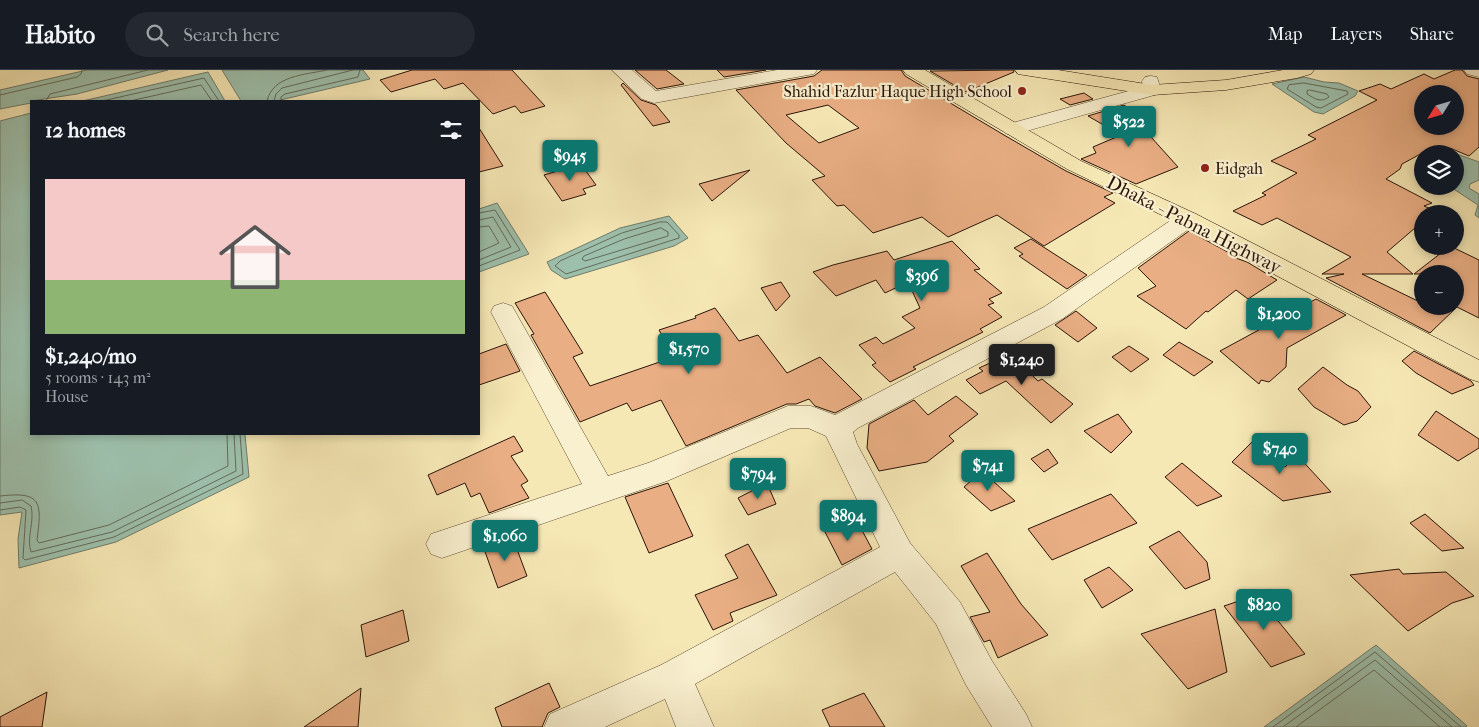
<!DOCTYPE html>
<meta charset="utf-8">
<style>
:root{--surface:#171b24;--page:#242831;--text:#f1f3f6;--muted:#9ea1a6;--line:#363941;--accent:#0f766e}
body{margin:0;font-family:"IM FELL French Canon",serif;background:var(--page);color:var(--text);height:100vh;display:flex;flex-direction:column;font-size:19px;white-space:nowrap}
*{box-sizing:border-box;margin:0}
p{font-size:16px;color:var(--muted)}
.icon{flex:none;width:28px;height:28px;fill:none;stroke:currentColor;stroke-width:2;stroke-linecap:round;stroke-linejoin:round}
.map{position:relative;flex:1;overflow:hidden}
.panel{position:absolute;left:30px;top:30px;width:450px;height:335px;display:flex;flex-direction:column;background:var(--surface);border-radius:0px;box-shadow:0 2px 8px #0003}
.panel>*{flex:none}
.needle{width:32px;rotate:233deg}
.fabs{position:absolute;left:1414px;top:15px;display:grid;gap:10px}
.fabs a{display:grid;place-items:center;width:50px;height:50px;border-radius:50%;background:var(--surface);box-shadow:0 2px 8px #0003;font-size:25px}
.price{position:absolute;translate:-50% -42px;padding:0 11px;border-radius:5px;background:var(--accent);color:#fff;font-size:16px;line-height:32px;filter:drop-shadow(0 1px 2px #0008)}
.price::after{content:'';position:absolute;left:50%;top:30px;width:15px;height:11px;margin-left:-8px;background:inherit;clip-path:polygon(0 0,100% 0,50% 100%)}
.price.selected{background:#222;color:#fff}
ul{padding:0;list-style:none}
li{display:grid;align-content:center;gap:10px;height:265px;padding:0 15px}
li span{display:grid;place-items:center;height:155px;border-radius:0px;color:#555}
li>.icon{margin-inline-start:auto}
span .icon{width:90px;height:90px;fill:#fffc;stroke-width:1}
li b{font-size:21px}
h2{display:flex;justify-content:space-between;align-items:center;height:60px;padding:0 15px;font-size:21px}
header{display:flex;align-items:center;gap:30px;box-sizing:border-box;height:70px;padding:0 25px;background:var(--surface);border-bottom:1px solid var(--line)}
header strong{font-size:24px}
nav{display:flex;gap:28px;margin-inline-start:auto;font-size:18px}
.search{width:350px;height:45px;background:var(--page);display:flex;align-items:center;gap:12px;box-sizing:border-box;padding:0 18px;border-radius:28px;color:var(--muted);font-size:19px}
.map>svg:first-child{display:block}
</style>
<header>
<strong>Habito</strong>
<div class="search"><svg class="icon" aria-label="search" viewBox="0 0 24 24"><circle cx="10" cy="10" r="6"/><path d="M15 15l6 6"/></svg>Search here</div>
<nav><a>Map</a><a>Layers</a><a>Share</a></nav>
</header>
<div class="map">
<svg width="1479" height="657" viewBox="0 0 1479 657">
<rect width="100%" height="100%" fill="#f6e8b5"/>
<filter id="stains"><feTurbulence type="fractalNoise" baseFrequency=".004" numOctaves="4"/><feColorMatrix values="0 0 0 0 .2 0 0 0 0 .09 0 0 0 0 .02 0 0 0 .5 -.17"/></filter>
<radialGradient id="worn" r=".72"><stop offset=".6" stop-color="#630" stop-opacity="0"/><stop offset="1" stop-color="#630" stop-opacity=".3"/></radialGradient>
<g fill="#9dc0ac" stroke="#6f7b6a">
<path d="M87,0H168L77,24L31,31V33L0,39V20Z"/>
<path d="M222,0H363L370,9L276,31H241Z"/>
<path d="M208,2L225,31H81L87,30Z"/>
<path d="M1304,7L1324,12L1339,13L1358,21L1355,26L1323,44L1314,42L1272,14Z"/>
<path d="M31,43V364H245L249,407L116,472L19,498L18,469L22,442L0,445V51Z"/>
<path d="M1457,84L1479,92V110L1470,114L1469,118L1479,124V148L1475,145L1478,135L1449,116H1455V85Z"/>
<path d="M497,133L529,184L479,202V139Z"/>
<path d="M669,146L688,168L674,176L565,209L551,200L547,192L620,158Z"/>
<path d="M1376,575L1467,656L1466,657H1264Z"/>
</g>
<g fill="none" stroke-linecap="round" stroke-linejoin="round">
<g stroke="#646a5a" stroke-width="1">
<path d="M1304,13L1347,21L1348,24L1321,38L1316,37L1287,19L1289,15Z"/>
<path d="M1310,20L1327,24L1329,27C1321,33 1315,29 1307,24V21Z"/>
<path d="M0,25L77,7L81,4L82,0"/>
<path d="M46,31L50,24L148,0"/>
<path d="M102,31L204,8L219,31"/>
<path d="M130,31L201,15L212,31"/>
<path d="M267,31C273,5 305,5 327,0"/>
<path d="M274,31L276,24L282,18L353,0"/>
<path d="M281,31V27L285,24L358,7L360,0"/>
<path d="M479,143L495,140L520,180L479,196"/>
<path d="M479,150L493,147L511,177L479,190"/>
<path d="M660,152H667L679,165V168L566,204L555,196L560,191L622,163Z"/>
<path d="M479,157L489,156L499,173L479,182"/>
<path d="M661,158L668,162V166L585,191L582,189L584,186L624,169Z"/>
<path d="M0,426C42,421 42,432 37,470L39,473L109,455L228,396L227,364"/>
<path d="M0,433L22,430L31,436C35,452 26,467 31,482L112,462L236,401L234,364"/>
<path d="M0,440L20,437L26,440L23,488L25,490L114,467L243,404L240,364"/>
<path d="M1273,657L1375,582L1461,657"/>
<path d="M1283,657L1375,590L1452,657"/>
<path d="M1296,657L1374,600L1440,657"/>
</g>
</g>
<g fill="#e9ae83" stroke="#2a1408" fill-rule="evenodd">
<path d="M412,0H512L545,36L521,43L515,36L493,44L463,13L444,19L435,9L391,22L380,10Z"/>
<path d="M635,0H666L684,14L657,19Z"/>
<path d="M717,0H766L724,7Z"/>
<path d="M822,0H901L905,6L1004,65L1066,101L1113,123L1104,127L1115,133L1044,176L997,145L948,167L922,147L873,163L844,135L837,136L812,110L825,106L786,73L736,20L814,6ZM828,35L859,58L819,73L786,45Z"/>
<path d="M1013,0L1014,2L966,22L930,1Z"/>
<path d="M1455,0H1462L1467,6L1479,9V77L1469,86L1450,78L1443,84L1426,81L1402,94L1400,99L1386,109L1432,133L1424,136L1441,143L1422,144V154L1415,158L1387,182L1413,204H1362L1422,233V236H1455V204H1414L1450,176L1479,190V248L1457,237L1430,263L1326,208L1344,204H1322L1351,187L1277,148L1262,155L1233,141L1266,125L1262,123L1297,103L1271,91L1316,69L1308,65L1377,30L1359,21L1380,14L1391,19L1424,4L1434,9ZM1422,24H1455V56H1422Z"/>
<path d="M623,13L641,30L656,35L670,52L653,56L621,15Z"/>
<path d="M1084,23L1093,29L1070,35L1060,29Z"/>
<path d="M1124,35L1152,54L1142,57L1178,97L1136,114L1081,89L1096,83L1093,77L1121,65L1088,46Z"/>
<path d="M479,58L503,96L479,102Z"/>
<path d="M581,94L596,115L583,119L586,124L562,131L544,105Z"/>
<path d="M750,100L712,131L699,114Z"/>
<path d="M1189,161L1235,186L1233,187L1247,192L1277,210L1248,229L1236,220L1208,242L1206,241L1186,259L1137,226L1156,216L1138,198Z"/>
<path d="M1031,169L1087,205L1067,219L1019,186L1023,184L1014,178Z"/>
<path d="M952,171L980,199L974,200L1002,223L989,229L994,233L988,235L1002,247L980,259L983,262L913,297L916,299L890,312L872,295L876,293L859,275L876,267L883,274L915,258L902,247L920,238L908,212L885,223L876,210L836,226L813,202L833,195L887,181L894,190Z"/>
<path d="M781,212L790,226L776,241L761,218Z"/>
<path d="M545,222L583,283L573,287L590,316L674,287L659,260L696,248L695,246L715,238L739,271L758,265L787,303L820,287L862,329L835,343L815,336L809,329L796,334H787L686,376L661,330L632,341L627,333L580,352L531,265L534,264L515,233Z"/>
<path d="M1316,229L1346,245L1287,278L1286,297L1269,312L1261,310L1259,314L1220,281Z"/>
<path d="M1076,241L1097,258L1078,272L1055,255Z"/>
<path d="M1179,272L1213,292L1194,306L1163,285Z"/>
<path d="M506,274L520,301L479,315V284Z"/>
<path d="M1129,276L1149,289L1131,302L1112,287Z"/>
<path d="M1414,281L1471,311L1474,315L1452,324L1416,303L1402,291Z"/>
<path d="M1010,284L1038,311L1042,309L1073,334L1051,353L1006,311L980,324L966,310L983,301L979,298Z"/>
<path d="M1323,297L1347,315L1358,321L1371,337L1357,351L1344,355L1314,337L1298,319Z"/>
<path d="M956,326L978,344L949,366L954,371L927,392L879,401L867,378L869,354L914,330L928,345Z"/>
<path d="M1436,341L1479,369V378L1458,391L1418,365Z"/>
<path d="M1118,344L1132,362L1111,383L1084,361Z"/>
<path d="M514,366L523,381L511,386L528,411L521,415L529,428L489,443L480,423L471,427L465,413L437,425L428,405Z"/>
<path d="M1252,372L1285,397L1297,385L1331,422L1283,431L1232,392Z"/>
<path d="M1048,379L1058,393L1044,402L1031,389Z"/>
<path d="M1182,393L1222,426L1197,436L1165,407Z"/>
<path d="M982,401L1015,431L991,441L964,417Z"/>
<path d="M668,413L693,466L649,483L625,427Z"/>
<path d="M767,413L776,434L748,445L738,428Z"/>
<path d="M1111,424L1137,453L1052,490L1028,459Z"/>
<path d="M1425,444L1464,478L1442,481L1410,453Z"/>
<path d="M857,451L872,479L842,495L824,460Z"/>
<path d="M1179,461L1207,492L1210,509L1185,519L1149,477Z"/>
<path d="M512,466L527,506L498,518L483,476Z"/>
<path d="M748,474L777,525L730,543L733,551L713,560L695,525L738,508L725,485Z"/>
<path d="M987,483L1021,534L1048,565L998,588L990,570L984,572L970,547L990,542L961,496Z"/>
<path d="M1109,497L1133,520L1102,538L1084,510Z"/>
<path d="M1399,499L1403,504L1446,502L1474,526L1452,533L1408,561L1350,505Z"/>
<path d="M1257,525L1305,584L1271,597L1224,536Z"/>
<path d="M1215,539L1227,602L1188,619L1141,564Z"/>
<path d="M403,540L409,571L366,587L361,555Z"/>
<path d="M549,613L560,637L548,643L542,657H502L495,638Z"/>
<path d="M361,618L358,657H304Z"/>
<path d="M47,622L42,657H0V647Z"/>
<path d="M864,623L885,657H830L822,640Z"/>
</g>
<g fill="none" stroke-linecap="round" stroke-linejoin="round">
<g stroke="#5d4933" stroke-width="1">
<g id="minor">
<path d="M612,0H632L656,21L777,0H817L814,4L808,5L654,33L642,29Z"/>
<path d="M1464,0H1479V7L1467,4Z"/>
<path d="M1151,6L1157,7L1161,20L1158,24L1012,65L1005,63L1002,59L1005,55L1143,17L1142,11L1145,7Z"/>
<path d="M1188,142L1196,144L1199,149L1196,154L1062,249L858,358L853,362L857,374L910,473L960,532L992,591L1026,644L1032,657H992L966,615L936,554L895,502L695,614L714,657H676L665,629L605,657H544L550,644L661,595L880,477L826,366L808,358H791L667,411L442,488L431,484L426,474L431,464L582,414L491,242L494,236L503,233L512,236L608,406L648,393L788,336H811L835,345L1044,237L1180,144Z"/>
</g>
</g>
<g stroke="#2a1408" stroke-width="1">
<path id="major" d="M903,0H925L1081,91L1196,144L1479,290V312L1470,309L1180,154L1067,99L906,4Z"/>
</g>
<g stroke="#2a1408" stroke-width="1">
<path id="highway" d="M1015,0H1058L1152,15L1226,10L1283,0H1314L1311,4L1297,8L1226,20L1152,25L1024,5L1018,4Z"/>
</g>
<use href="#minor" fill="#f9f0cf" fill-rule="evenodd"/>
<use href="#major" fill="#f6e8b5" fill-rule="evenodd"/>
<use href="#highway" fill="#f6e8b5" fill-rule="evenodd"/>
</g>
<g fill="#8f2418" stroke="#f9f0cf" stroke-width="2">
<circle cx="1022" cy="21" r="5"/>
<circle cx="1205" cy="98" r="5"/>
</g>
<g text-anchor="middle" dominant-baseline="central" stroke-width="4.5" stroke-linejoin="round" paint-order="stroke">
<g font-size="16" fill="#2a1408" stroke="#f9f0cf" text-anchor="end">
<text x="1012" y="21">Shahid Fazlur Haque High School</text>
<text x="1215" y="98" text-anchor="start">Eidgah</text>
</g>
<g font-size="19" fill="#2a1408" stroke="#f9f0cf">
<text transform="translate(1194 155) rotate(27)">Dhaka - Pabna Highway</text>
</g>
</g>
<rect width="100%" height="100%" filter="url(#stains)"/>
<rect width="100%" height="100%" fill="url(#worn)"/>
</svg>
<div class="fabs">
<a><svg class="needle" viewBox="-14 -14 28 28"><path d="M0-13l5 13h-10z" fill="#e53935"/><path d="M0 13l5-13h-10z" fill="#9ea1a6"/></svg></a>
<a><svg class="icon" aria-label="layers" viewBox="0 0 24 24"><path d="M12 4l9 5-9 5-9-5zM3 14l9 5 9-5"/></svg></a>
<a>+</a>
<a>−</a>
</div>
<b class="price" style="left:1129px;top:78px">$522</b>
<b class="price" style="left:570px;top:112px">$945</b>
<b class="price" style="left:922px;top:232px">$396</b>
<b class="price" style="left:1279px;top:270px">$1,200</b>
<b class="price" style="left:689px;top:305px">$1,570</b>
<b class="price selected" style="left:1022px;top:316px">$1,240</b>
<b class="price" style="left:1280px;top:405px">$740</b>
<b class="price" style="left:988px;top:422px">$741</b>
<b class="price" style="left:758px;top:430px">$794</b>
<b class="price" style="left:848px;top:472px">$894</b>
<b class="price" style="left:505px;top:492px">$1,060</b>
<b class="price" style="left:1264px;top:561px">$820</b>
<section class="panel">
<h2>12 homes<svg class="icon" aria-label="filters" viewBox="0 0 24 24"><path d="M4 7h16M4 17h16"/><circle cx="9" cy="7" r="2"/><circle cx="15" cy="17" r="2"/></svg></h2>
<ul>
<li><span style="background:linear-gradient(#f6c9c9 65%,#8fb573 0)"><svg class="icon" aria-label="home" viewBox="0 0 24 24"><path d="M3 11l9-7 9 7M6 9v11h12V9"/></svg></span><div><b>$1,240/mo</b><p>5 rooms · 143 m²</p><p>House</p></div></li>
</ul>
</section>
</div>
